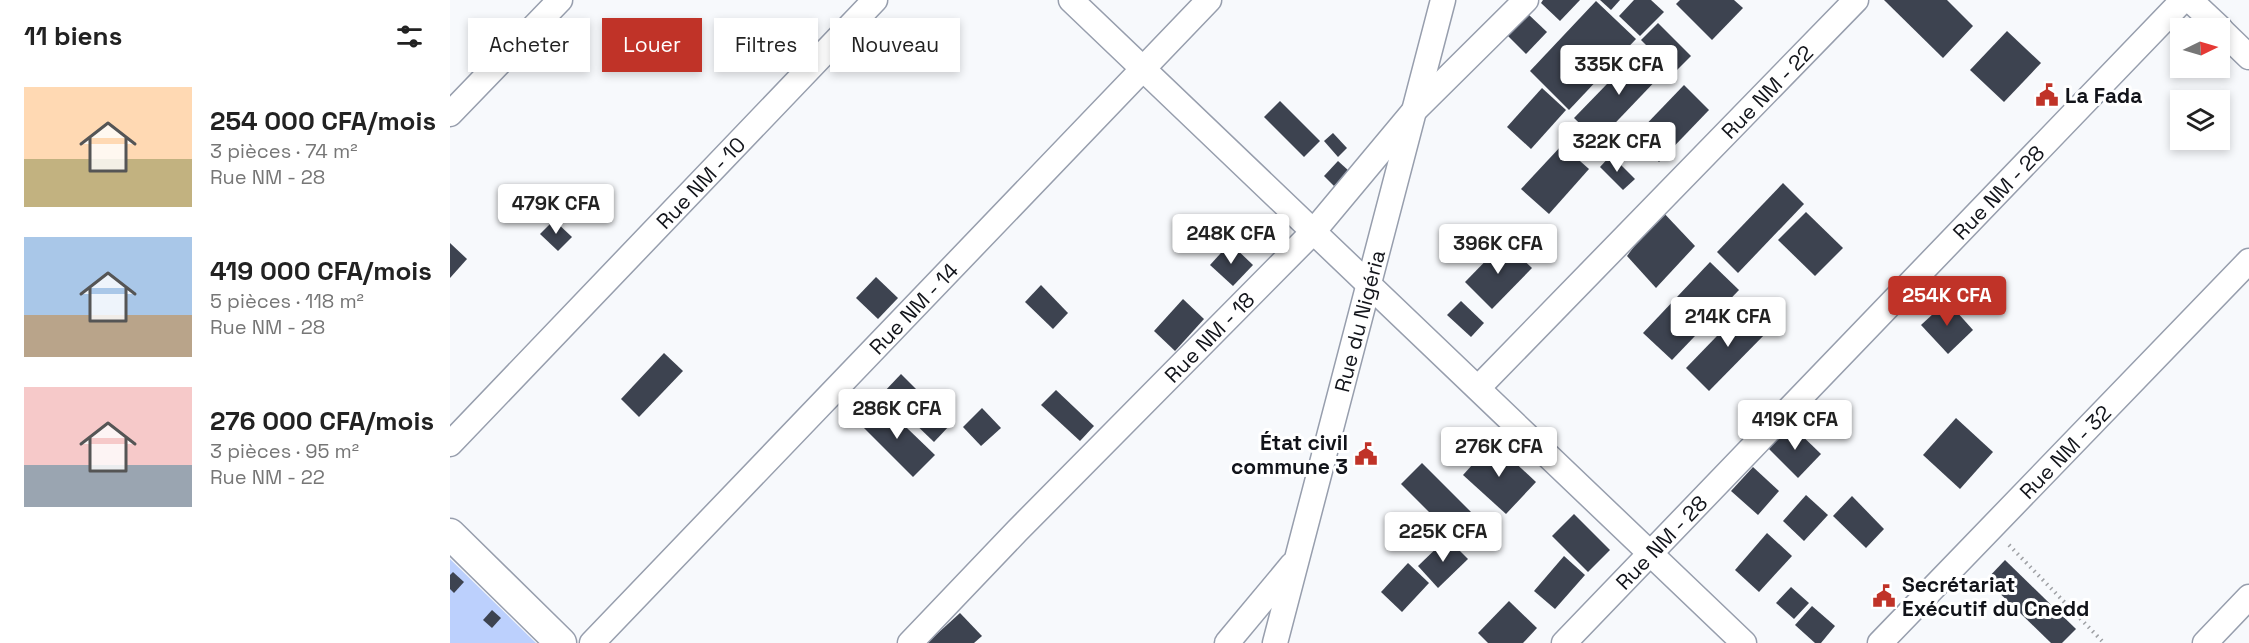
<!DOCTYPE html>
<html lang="fr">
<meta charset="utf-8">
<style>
:root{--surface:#fff;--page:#f2f2f2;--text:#222;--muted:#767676;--accent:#c03328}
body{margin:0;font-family:"Space Grotesk",sans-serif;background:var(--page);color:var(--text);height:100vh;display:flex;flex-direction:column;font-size:22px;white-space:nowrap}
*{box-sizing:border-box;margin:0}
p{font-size:20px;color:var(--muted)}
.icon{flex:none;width:33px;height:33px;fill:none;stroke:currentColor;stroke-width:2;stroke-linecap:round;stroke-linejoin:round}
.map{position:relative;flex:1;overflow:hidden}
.side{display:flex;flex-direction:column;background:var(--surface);width:450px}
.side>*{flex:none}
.banner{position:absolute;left:18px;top:18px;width:570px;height:54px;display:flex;gap:12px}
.needle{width:39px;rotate:85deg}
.buttons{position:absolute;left:1720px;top:18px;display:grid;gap:12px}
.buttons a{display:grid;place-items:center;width:60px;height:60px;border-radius:0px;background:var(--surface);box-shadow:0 3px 9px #0003;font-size:30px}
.price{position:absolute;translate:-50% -51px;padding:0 14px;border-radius:6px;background:#fff;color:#222;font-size:20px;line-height:39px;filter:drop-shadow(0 2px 3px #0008)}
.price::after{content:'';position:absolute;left:50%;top:36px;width:18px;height:14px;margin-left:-9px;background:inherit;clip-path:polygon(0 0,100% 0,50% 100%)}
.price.current{background:var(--accent);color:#fff}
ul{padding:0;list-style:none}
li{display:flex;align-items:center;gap:18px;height:150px;padding:0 24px}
li span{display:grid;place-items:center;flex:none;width:168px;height:120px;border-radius:0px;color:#555}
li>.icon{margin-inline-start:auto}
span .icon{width:72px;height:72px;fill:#fffc;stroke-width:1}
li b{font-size:26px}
h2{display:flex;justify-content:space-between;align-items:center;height:72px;padding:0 24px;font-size:26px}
.tag{padding:0 21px;border-radius:0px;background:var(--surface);box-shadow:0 3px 9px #0003;font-size:21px;line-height:54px}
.tag.current{background:var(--accent);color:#fff}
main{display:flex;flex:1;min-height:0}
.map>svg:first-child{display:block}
</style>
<main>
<section class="side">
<h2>11 biens<svg class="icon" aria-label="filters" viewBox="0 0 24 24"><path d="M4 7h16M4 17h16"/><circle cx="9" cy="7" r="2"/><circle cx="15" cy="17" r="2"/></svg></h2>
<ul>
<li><span style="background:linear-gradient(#ffd9b3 60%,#c2b280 0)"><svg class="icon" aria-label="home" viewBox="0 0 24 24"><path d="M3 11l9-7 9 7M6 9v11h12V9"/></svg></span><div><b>254 000 CFA/mois</b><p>3 pièces · 74 m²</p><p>Rue NM - 28</p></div></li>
<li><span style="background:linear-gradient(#a9c7e8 65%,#b9a48a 0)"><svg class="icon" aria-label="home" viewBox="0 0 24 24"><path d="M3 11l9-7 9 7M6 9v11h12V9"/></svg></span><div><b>419 000 CFA/mois</b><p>5 pièces · 118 m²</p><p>Rue NM - 28</p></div></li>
<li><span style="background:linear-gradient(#f6c9c9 65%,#9aa5b1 0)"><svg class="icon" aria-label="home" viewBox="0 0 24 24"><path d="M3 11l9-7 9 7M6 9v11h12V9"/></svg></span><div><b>276 000 CFA/mois</b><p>3 pièces · 95 m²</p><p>Rue NM - 22</p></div></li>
</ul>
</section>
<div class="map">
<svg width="1799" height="643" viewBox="0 0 1799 643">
<rect width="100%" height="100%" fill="#f7f9fc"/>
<path fill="#bcd0fd" d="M0,559L86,643H0Z"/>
<g fill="#3d4350">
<path d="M1093,0H1130L1110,21L1091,3Z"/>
<path d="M1150,0H1170L1161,10Z"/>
<path d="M1184,0H1201L1214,12L1190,36L1169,16Z"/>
<path d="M1230,0H1284L1293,8L1262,40L1226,4Z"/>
<path d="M1434,0H1497L1523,26L1493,58Z"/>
<path d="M1146,1L1186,39L1119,110L1080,71Z"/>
<path d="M1078,14L1097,32L1076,54L1058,36Z"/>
<path d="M1208,23L1241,56L1224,73L1191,40Z"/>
<path d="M1557,31L1591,63L1554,102L1520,70Z"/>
<path d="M1190,50L1213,73L1148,141L1124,118Z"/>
<path d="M1234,85L1259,110L1209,162L1184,137Z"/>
<path d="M1092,88L1116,110L1081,149L1057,127Z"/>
<path d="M830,101L870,141L854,157L814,117Z"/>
<path d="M883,133L897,148L888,157L874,141Z"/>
<path d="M1112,145L1139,169L1099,214L1071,189Z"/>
<path d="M1161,155L1185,179L1173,190L1150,167Z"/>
<path d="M888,161L899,171L884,186L874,176Z"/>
<path d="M1333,183L1354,204L1288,273L1267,252Z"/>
<path d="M1211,210L1245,246L1206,288L1177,256Z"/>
<path d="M1356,212L1393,248L1365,276L1328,240Z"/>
<path d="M104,220L122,237L108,251L90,234Z"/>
<path d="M1054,242L1082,268L1042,309L1015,282Z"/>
<path d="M0,243L17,259L0,278Z"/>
<path d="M780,243L803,265L783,286L760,265Z"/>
<path d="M1260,262L1289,290L1222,360L1193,333Z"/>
<path d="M426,277L448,298L428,319L406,298Z"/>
<path d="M591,285L618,313L603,329L575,302Z"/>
<path d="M733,299L754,319L725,351L704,331Z"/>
<path d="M1011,301L1034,323L1021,337L997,315Z"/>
<path d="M1497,301L1523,330L1498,354L1471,325Z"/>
<path d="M1296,306L1320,329L1259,391L1236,368Z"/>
<path d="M214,353L233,371L189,417L171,399Z"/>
<path d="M451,374L501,424L484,442L433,393Z"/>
<path d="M606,390L644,426L630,441L591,405Z"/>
<path d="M430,402L485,455L463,477L410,424Z"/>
<path d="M532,408L551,428L531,446L513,427Z"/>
<path d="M1506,418L1543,452L1510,489L1473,455Z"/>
<path d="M1341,425L1371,454L1348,478L1318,448Z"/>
<path d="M1043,442L1086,482L1056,514L1013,475Z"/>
<path d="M972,463L1030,521L1009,542L951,484Z"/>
<path d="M1303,467L1329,491L1308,515L1281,491Z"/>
<path d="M1356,495L1378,515L1354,541L1333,521Z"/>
<path d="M1402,496L1434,529L1416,548L1383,516Z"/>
<path d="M1124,514L1160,550L1138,572L1102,536Z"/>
<path d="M1317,533L1342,556L1309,592L1285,570Z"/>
<path d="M997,538L1018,559L988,588L968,566Z"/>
<path d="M1114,556L1135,575L1105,609L1084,591Z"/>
<path d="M1555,560L1626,629L1612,643H1601L1536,580Z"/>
<path d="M958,563L979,583L952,612L931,592Z"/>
<path d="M3,572L14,582L4,593L0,589V575Z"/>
<path d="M1341,587L1359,603L1344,619L1326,603Z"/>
<path d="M1059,601L1087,628L1073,643H1038L1028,633Z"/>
<path d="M1362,606L1385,626L1371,643H1365L1345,625Z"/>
<path d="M42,610L51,618L42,628L33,620Z"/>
<path d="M510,613L532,636L524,643H477Z"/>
</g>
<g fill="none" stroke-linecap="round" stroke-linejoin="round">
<g stroke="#979ead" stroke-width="27">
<g id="minor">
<path d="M621,0L1294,643"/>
<path d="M1740,0L1770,28"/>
<path d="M1770,29L1799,57"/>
<path d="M0,114L110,0"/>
<path id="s1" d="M1028,388L1406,0"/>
<path id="s2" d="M0,444L425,0"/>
<path id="s3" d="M142,643L759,0"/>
<path id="s4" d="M460,643L567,531L863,232L964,111L1076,0"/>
<path d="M777,643L842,565"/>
<path id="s5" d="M825,643L993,0"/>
<path id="s6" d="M1114,643L1733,0"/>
<path id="s7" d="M1430,643L1799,261"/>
<path d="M1755,643L1799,597"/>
</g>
</g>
<g stroke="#979ead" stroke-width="33">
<path id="tertiary" d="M0,534L111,643"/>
</g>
<path stroke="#9ea0a4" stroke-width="4" stroke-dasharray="1.5 4.5" stroke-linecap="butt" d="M1559,545L1654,643"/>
<use href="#minor" stroke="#fff" stroke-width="24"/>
<use href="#tertiary" stroke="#fff" stroke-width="30"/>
</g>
<defs>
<g id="civic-bare" transform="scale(1.8)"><path d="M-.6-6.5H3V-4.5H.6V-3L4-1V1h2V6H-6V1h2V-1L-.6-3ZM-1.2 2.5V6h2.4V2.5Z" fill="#c03328" stroke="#fff" stroke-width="2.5" paint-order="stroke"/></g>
</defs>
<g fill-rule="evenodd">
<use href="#civic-bare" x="1597" y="95"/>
<use href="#civic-bare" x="916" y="454"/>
<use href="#civic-bare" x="1434" y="596"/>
</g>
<g text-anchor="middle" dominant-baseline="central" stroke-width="6" stroke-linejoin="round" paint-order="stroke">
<g font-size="21" fill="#12141a" stroke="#fff">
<text stroke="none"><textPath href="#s1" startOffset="414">Rue NM - 22</textPath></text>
<text stroke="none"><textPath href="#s2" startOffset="362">Rue NM - 10</textPath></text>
<text stroke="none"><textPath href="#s6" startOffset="626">Rue NM - 28</textPath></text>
<text stroke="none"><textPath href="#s3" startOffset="464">Rue NM - 14</textPath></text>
<text stroke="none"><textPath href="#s5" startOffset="333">Rue du Nigéria</textPath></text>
<text stroke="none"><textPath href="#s4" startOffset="428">Rue NM - 18</textPath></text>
<text stroke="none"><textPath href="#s7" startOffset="266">Rue NM - 32</textPath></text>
<text stroke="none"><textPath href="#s6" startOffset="140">Rue NM - 28</textPath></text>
</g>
<g font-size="21" font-weight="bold" fill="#12141a" stroke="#fff" text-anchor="start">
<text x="1615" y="95">La Fada</text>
<text x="898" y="442" text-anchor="end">État civil<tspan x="898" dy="24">commune 3</tspan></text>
<text x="1452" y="584">Secrétariat<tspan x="1452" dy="24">Exécutif du Cnedd</tspan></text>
</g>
</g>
</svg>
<div class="buttons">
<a><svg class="needle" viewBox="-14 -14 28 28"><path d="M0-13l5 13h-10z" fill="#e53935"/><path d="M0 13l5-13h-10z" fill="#767676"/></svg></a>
<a><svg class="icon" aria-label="layers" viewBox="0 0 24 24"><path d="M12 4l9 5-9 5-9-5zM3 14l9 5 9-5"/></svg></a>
</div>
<b class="price" style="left:1169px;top:96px">335K CFA</b>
<b class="price" style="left:1167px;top:173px">322K CFA</b>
<b class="price" style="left:106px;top:235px">479K CFA</b>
<b class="price" style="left:781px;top:265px">248K CFA</b>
<b class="price" style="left:1048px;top:275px">396K CFA</b>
<b class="price current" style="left:1497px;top:327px">254K CFA</b>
<b class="price" style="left:1278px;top:348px">214K CFA</b>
<b class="price" style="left:447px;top:440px">286K CFA</b>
<b class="price" style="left:1345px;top:451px">419K CFA</b>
<b class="price" style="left:1049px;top:478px">276K CFA</b>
<b class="price" style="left:993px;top:563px">225K CFA</b>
<div class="banner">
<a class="tag">Acheter</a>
<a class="tag current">Louer</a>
<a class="tag">Filtres</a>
<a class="tag">Nouveau</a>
</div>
</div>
</main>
